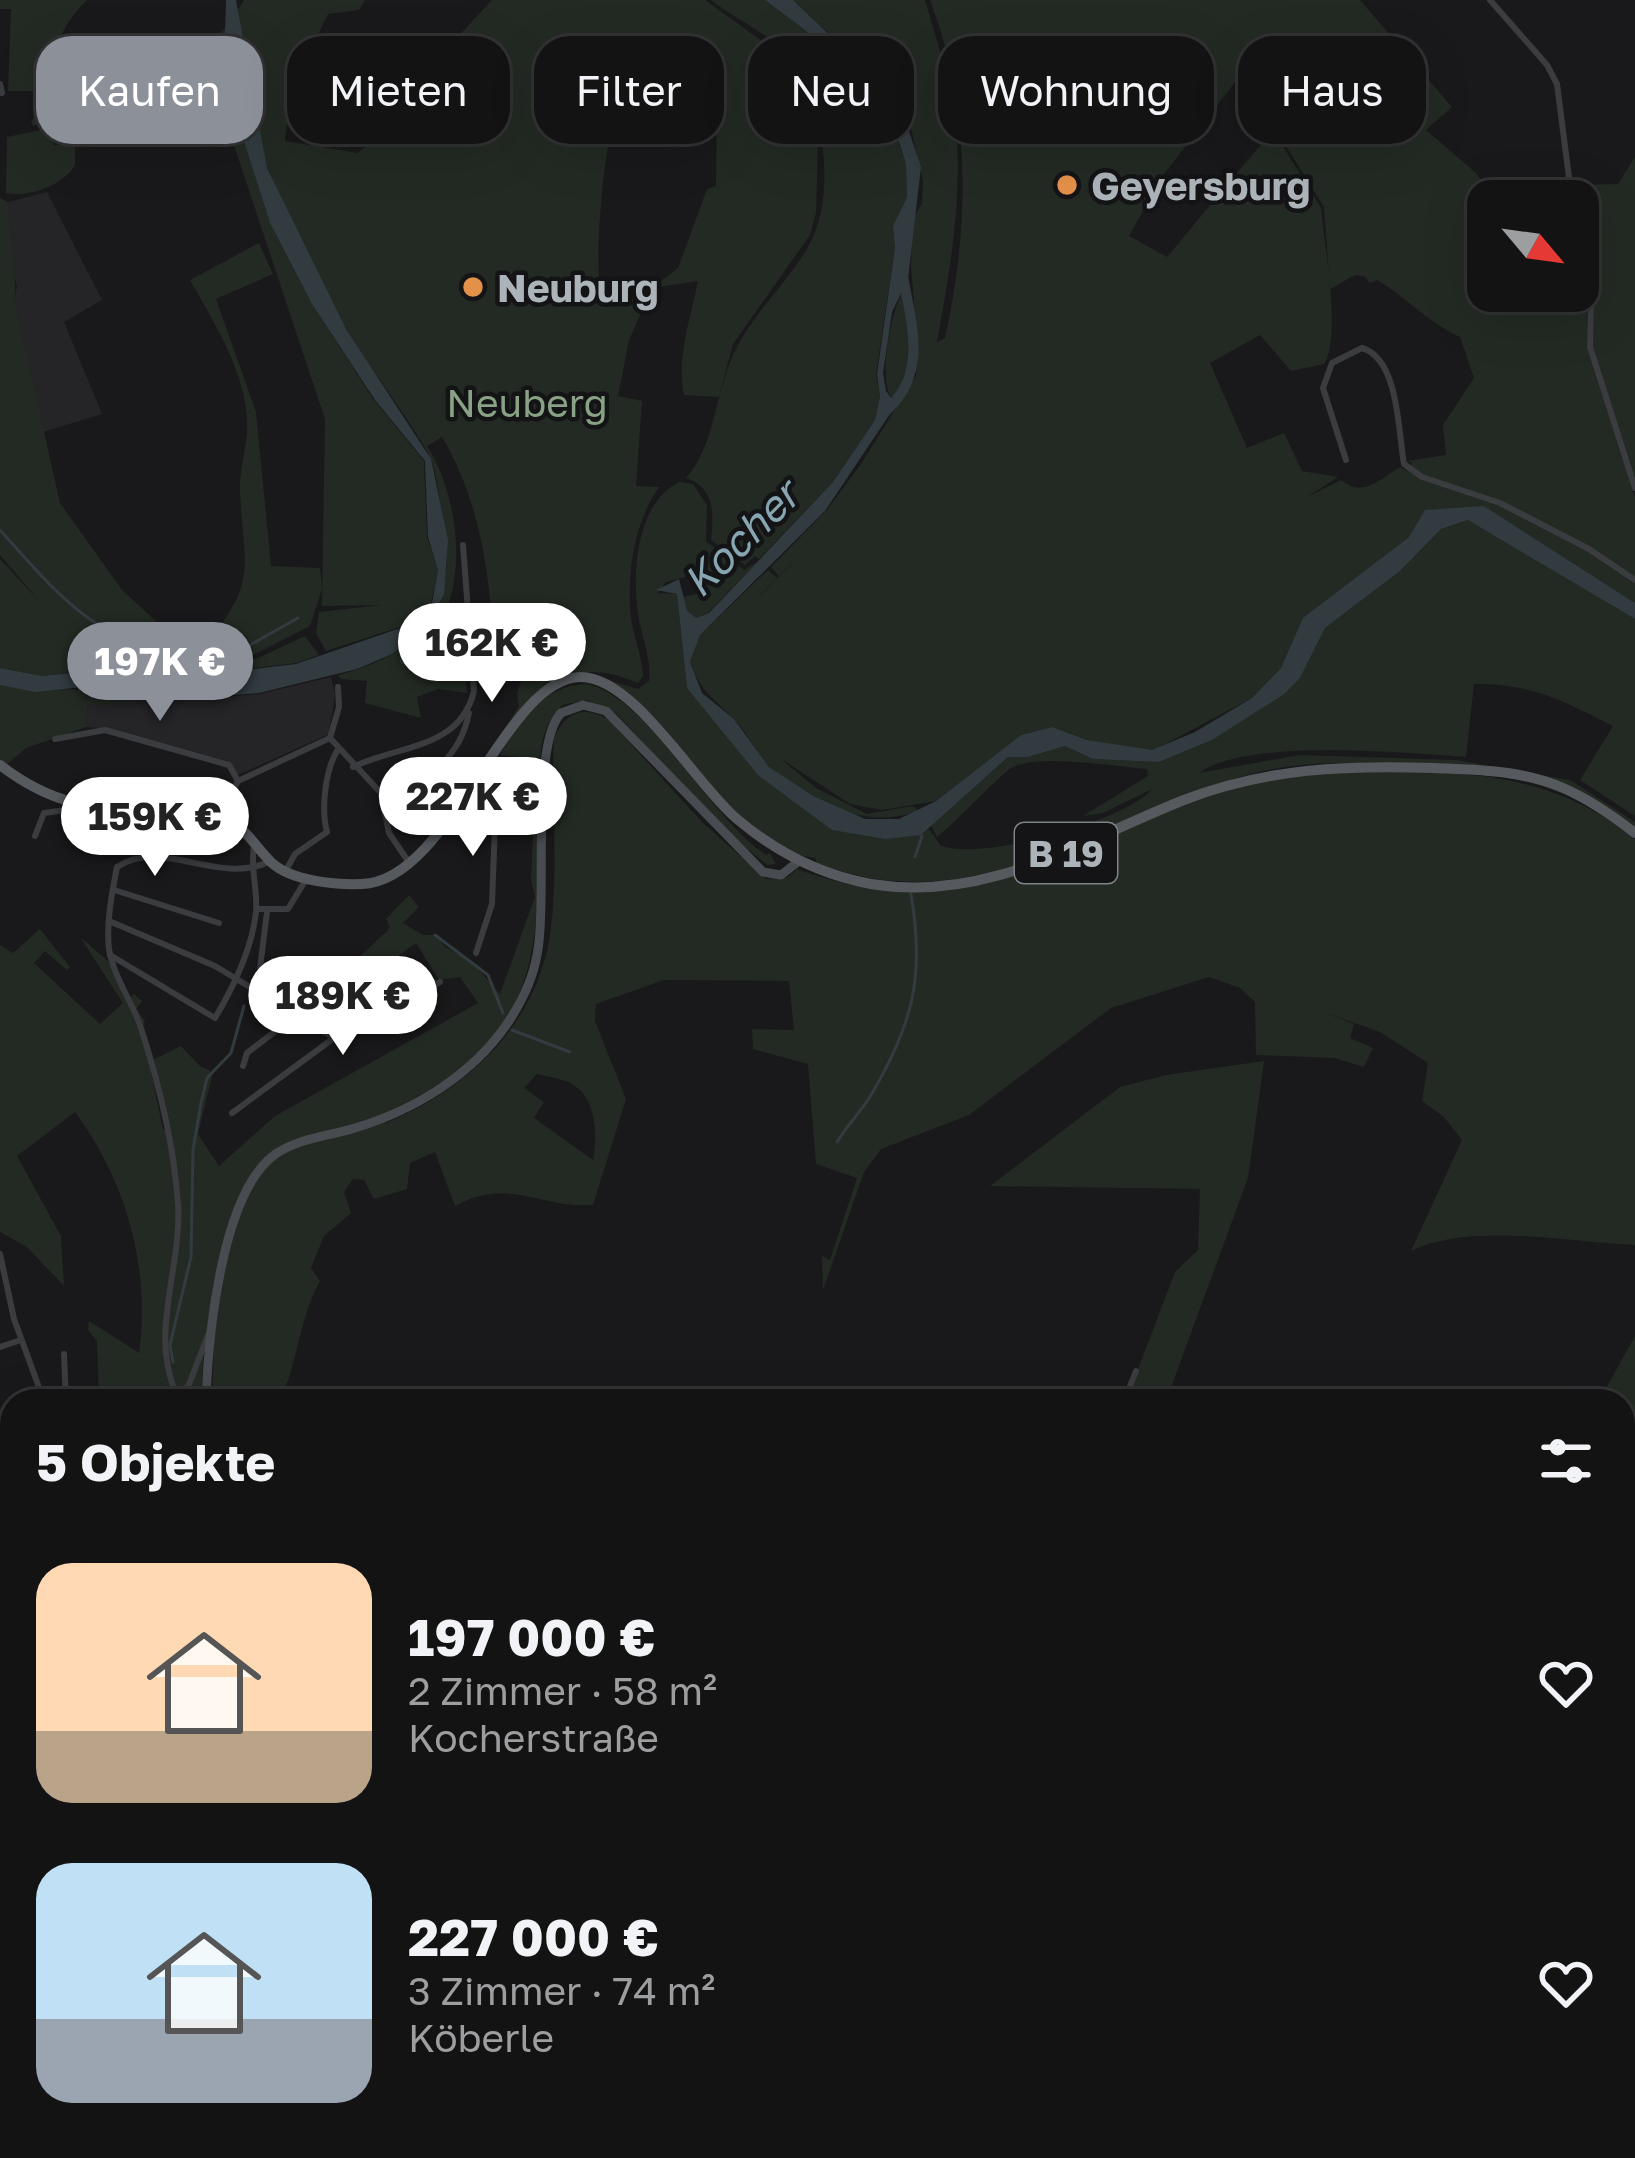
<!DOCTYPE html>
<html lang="de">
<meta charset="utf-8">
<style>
:root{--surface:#131314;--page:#1c1c1d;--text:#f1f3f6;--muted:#9d9ea0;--line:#323234;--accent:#8c9099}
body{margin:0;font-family:"Golos Text",sans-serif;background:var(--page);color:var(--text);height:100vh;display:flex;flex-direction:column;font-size:45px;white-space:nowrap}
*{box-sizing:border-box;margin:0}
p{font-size:39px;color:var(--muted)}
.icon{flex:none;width:66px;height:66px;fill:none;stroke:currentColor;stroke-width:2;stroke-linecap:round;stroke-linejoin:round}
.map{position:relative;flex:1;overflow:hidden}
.sheet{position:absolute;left:0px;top:1389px;width:1635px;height:771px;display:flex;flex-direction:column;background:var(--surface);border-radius:36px 36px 0 0;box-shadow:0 12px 48px #0002,0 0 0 3px var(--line)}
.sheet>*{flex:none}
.top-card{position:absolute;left:36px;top:36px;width:1563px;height:108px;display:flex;gap:24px}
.needle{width:78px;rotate:119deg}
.buttons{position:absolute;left:1467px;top:180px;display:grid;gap:24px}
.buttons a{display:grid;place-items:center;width:132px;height:132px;border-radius:24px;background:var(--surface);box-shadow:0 12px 48px #0002,0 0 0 3px var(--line);font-size:60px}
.price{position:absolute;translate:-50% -102px;padding:0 27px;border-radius:42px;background:#fff;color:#222;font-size:39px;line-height:78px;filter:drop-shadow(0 3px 6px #0008)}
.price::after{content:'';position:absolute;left:50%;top:72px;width:36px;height:27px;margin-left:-18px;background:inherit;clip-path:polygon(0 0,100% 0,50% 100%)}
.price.current{background:var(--accent);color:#fff}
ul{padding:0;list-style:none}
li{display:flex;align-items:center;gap:36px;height:300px;padding:0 36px}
li span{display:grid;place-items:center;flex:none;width:336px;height:240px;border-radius:36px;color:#555}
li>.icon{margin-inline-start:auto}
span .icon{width:144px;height:144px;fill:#fffc;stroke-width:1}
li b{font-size:51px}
h2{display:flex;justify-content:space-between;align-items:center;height:144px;padding:0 36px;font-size:51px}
.chip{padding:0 42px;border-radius:36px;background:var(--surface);box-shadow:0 12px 48px #0002,0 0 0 3px var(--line);font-size:42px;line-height:108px}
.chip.current{background:var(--accent);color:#fff}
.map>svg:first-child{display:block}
</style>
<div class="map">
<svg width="1635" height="2158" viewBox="0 0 1635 2158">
<rect width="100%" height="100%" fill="#19191b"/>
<g fill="#252528">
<path d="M47,192L102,300L64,322L102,414L43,432L14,299L17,287L7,241L8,202Z"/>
<path d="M331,677L335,694L329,734L238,775L228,761L110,729L86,727L88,703L114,706L118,692L185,700L259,694Z"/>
</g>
<g fill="#232a23" fill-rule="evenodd">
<path d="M0,0H87C43,42 51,88 54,145H75V165C64,185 28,198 6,193L7,137L45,129L44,121L33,126L31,121L39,113L41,91H8L11,9H0Z"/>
<path d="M244,0H365L359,10L328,14L291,89L285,141L358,153L378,136L400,99L492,0H705L777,52L806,94L818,142L816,213L810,235L733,344L719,397L684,395C676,357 691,317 698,281L652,288L629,340L618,396L642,401L636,486L659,487C635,522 628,566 630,609C631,631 642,653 643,676L638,683C549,643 513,719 470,783L519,706L517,693L528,662L495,668C491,587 484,508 442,437L427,446C459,497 469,580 435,633L462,629L467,693L438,689L417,697L421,718L365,703L367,681L341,679L338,675C430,652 461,597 441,506C438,489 436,468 428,453C404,411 372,372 347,330C317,281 295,226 270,174C247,124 256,65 235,15ZM672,53L717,82L716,186L707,189L678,268L652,288L601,294C593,263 605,120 623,92C634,76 657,68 672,53Z"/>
<path d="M711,0H765L805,30L873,100L894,129L906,164L907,197L893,226L895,248L876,374L880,396L875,420L833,482L759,559L755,556L745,565L711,540C714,513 715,488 686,478C716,444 715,391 735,351C755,309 796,275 813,237C837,184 822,88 779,47C760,29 732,17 711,0Z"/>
<path d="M793,0H925C936,39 950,78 955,118C964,193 950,270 937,342L945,338C970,226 971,108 930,0H1360L1452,107L1426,130L1475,172L1497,201H1488V291H1578V274L1585,275L1588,349L1635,497V603L1484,506L1409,537L1304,618L1281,668L1252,698L1152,751L1087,740L1052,727L1021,735L936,801L882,810L850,804L780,758L816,788L867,814L913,806L918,810C872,832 801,802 767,764C755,751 747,732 734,719C711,695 703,695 690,662L700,635L768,570L777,578L733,623L817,538L779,576L771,567L826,511L861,464L916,376L918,353L911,267L912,221L922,203L923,181L910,124L884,85ZM1236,81L1274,127L1324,207L1330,289L1355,275L1364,276L1370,283L1377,280C1406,297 1429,323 1460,337L1474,378L1443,425L1446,455L1407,461L1412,463L1407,471L1400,467C1379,480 1363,498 1341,480L1307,497L1338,477L1302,471L1284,433L1247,448L1210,363L1260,335L1291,371L1324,364C1342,336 1324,244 1321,208L1273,130L1167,257L1129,236L1161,178Z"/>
<path d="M225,28L240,129L270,223L312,304L374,400L424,461L427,537L438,570L431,603L412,623L326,651L316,633L319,612L381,605L322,606L325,419L210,73L215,39Z"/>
<path d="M1635,157V481L1592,347L1593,290L1578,201L1571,190L1581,185L1618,184Z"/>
<path d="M0,198L8,202C7,229 19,280 14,299L60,503L122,590L158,623L192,630L223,666L258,658L305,636L319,655L296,663L171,678L117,667L42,676L0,668V559L41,603L0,555Z"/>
<path d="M259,243L273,274L216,299L256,412L271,566L320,568L322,589L310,626L245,659L209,640C259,580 243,563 240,492C239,468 249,443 247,418C243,367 214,323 190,280Z"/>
<path d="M902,292C915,332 914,363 892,399C877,378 891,315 902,292Z"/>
<path d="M679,482L693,484L707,505L706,541L744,570L757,562L708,613L696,618L686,611L683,597L696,594L694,575L666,582L658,593L677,594L687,688L726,734L832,830L920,835L929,829L940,845C978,863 1128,820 1152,789L1103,813L1083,816L1148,776L1147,769C1116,767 1029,751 1007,771C983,792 962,816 937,837L931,826L1008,757H1028L1065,746L1093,759L1159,762L1212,740L1300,678L1325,628L1400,571L1441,529L1469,520L1635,619V816L1580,780L1613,726C1562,700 1533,684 1474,684L1466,757C1405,753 1246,738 1199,773L1300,755L1456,760L1570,780L1635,822V828C1612,815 1589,797 1565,786C1545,778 1515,779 1493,776C1409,766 1323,752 1240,777C1092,821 978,924 816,863V858C718,848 683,707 597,677L638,689L649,681C652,658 641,636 638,614C632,572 636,504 679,482Z"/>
<path d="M587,684C649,698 708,816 766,855L770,853L776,864L767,865L723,829L616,713L586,700L563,705C540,725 540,753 539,782C537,946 554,1034 384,1114L386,1123C466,1090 536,1026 550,935C559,873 551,801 554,738C566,712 582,705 608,719L703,823L766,879L788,877L797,869C985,937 1074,835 1241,786C1300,769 1361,772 1422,772C1502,773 1572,788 1635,839V1245C1570,1242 1469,1222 1411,1251L1462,1140L1444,1117L1422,1101L1428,1063L1380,1032L1321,1011L1354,1024L1350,1038L1373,1048L1364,1067L1335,1058L1256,1055L1255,1002L1240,988L1209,977L1111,1008L969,1115L881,1149L864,1172L823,1290L822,1256L830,1260L857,1178L816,1164L808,1064L753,1049L752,1029L794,1030L789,981L664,980L596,1004L595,1021L626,1099L593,1205C539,1209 510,1176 455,1206L435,1152L410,1163L407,1189L374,1199L364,1180L353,1179L344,1192L351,1213L324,1236L311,1268L320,1281C299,1319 298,1362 280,1401H212L214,1341L204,1346L201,1401H99L97,1341L88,1330L89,1321L139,1353C151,1268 126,1181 75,1112L17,1156L61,1236L64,1286L27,1247L0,1232V945L13,953L40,929L70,967L67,970L45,951L34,963L100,1024L123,1003L80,937L108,961L127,1000L134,994L142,1001L136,1009L145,1021L142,1027L163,1130L167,1127L153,1060L181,1046L200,1066L213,1072L198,1134L219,1166L275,1116L478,1003L460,977L439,980L416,943L356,987L343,972L387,931L390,927L386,919L409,895L419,907L403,923L423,935H435L445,947L470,960L500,994L535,897L531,880L535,791L520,757L500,755C521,720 543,685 587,684ZM537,1074C548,1077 566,1079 575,1086C596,1099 598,1139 593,1160L534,1118L544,1102L524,1088Z"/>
<path d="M0,685C40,693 78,686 118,692L114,706L88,704L86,727L26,748L5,766L0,762Z"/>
<path d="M1264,1061L1248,1178L1166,1401H1126L1175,1272L1198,1250L1200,1189L990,1186L1120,1087L1166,1075Z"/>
<path d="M1635,1336V2062L1630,2050L1635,2075V2158H1572L1570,2148H1623V1401H1599Z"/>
</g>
<g fill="#323c40">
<path d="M226,0H236L267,168L346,329L431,459L448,540L444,594L427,626L392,654L357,669L259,693L185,699L83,687L35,692L0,685V668L42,676L118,668L171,679L296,664L412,624L432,603L438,570L428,537L425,461L375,400L312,304L270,223L240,129L225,33Z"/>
<path d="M765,0H793L883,86L907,125L921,167L908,279L892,312L883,373L886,391L896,405L825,511L700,635L690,662L702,693L734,719L769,767L813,796L865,819H899L936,801L1021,735L1052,727L1087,740L1152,750L1195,732L1252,698L1281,668L1303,618L1409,537L1425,510L1484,506L1635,603V619L1468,520L1441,529L1400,571L1325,628L1300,678L1284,694L1212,740L1159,762L1093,759L1065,746L1028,757H1008L921,835L885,839L832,830L758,775L687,688L677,594L656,590L679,579L687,611L696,618L709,613L833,482L875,420L880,396L877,374L895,248L893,226L907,197L906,164L895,129L874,100L805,30Z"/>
<path d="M185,74V130L149,131L148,76Z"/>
</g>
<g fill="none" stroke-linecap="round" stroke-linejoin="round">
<g stroke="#323c40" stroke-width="3">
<path d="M0,530C59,596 106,656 204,653"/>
<path d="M250,645L298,618"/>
<path d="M915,857L922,836"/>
<path d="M435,935L488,975L503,1013"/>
<path d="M512,1030L570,1052"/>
<path d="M837,1142C847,1125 861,1112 871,1095C913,1024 925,976 911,894"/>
<path d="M173,1362L170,1345L191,1257L193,1150L201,1103L207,1078L231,1053L244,1006"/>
<path d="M1623,1769L1635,1776"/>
<path d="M1312,2158L1314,2148"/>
</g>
<path stroke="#323c40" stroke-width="6" d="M403,661L462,637"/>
<path stroke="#323c40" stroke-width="10" d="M888,409C928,371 911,323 903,276"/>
<g stroke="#3a3c3f" stroke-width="6">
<path d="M1490,0L1547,65L1557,84L1572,201"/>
<path d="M0,84L2,93"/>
<path d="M1578,221L1591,290L1590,347L1635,488"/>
<path d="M1346,460L1323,388L1332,363L1362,348C1399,359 1398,431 1404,464L1422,477L1500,503L1589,549L1635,580"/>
<path d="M338,687L339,707L330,738L381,793L389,833L408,861"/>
<path d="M55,739L105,730L229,765L238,781"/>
<path d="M353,767C397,745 460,750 474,691L463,545"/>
<path d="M384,800C425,778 459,763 469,713"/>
<path d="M218,818L238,781L330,738"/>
<path d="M35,836L44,813L80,808"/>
<path d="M285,872L295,854L327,832C321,810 325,771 337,751"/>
<path d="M114,890L219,923"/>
<path d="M258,909H288L305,881"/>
<path d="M109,921L215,966L334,1038"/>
<path d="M476,953L492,904L497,769L491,759"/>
<path d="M110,955L215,1018C234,986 252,949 256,912C258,889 250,870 254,846"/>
<path d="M260,968L267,912"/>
<path d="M290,1011L313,995L336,970"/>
<path d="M243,1066L247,1053L295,1016"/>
<path d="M232,1113L334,1038L440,982"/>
<path d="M0,1254L14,1319L44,1401"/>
<path d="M208,1335L188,1387L176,1393C149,1333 182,1268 178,1204C174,1146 158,1080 140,1025C131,1000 113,975 109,949C106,922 112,893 117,867C162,837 222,887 270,861"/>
<path d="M0,1347L21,1340"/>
<path d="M64,1354L66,1401"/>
<path d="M1124,1401L1136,1371"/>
<path d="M0,1493L12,1494"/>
<path d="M0,1631L12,1641"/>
<path d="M679,2158L684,2148"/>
</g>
<g stroke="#484b4f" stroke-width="9">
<path d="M206,1401C208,1339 221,1190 277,1153C300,1138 329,1136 355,1128C415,1110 474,1074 509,1021C522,1001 533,978 537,955C548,902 530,745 561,713L583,705L606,711L763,872L781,875L799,861"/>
<path d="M0,2007L12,2002"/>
<path d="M202,2148L203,2158"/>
</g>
<path stroke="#565a5e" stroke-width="10" d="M0,765C76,824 129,803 215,817C245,822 252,844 272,863C292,881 335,885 362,884C451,881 503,679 580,677C634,676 695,784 737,819C776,852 821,875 871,884C988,903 1080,841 1184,800C1267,768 1346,765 1434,768C1478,770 1522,770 1563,788C1589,799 1613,816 1635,833"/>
</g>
<g fill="#e39049" stroke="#141416" stroke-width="4.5">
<circle cx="1067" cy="185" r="12"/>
<circle cx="473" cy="287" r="12"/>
</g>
<g text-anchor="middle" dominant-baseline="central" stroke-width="9" stroke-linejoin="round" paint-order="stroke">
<rect fill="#141416" stroke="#7e8388" stroke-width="3" x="1015" y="823" width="102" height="60" rx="9"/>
<g font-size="36" font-weight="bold" fill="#acb3b9">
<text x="1066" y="853">B 19</text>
</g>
<g font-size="39" font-weight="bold" fill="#acb3b9" stroke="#141416" text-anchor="start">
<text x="1091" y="185">Geyersburg</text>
<text x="497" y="287">Neuburg</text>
</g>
<g font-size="39" fill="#89a285" stroke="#141416">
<text x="527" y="402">Neuberg</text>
</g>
<g font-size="42" font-style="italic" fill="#87a6b1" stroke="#141416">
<text transform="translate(740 538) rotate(-45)">Kocher</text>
</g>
</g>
</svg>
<div class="buttons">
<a><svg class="needle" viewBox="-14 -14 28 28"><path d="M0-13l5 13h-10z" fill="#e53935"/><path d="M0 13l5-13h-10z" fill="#9d9ea0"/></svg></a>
</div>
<b class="price" style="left:492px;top:705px">162K €</b>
<b class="price current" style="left:160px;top:724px">197K €</b>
<b class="price" style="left:473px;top:859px">227K €</b>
<b class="price" style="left:155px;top:879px">159K €</b>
<b class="price" style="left:343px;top:1058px">189K €</b>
<div class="top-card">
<a class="chip current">Kaufen</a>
<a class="chip">Mieten</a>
<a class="chip">Filter</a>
<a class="chip">Neu</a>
<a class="chip">Wohnung</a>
<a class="chip">Haus</a>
</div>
<section class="sheet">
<h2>5 Objekte<svg class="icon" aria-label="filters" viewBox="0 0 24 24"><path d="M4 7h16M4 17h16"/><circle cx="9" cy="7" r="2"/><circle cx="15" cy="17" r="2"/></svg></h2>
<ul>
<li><span style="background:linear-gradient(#ffd9b3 70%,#b9a48a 0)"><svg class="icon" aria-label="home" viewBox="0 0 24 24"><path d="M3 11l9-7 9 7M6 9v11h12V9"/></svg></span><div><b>197 000 €</b><p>2 Zimmer · 58 m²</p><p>Kocherstraße</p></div><svg class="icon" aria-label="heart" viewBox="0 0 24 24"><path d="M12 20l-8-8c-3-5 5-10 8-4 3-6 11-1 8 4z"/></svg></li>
<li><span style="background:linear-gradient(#bfe0f5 65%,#9aa5b1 0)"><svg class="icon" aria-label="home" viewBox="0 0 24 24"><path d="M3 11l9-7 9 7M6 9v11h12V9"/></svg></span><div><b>227 000 €</b><p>3 Zimmer · 74 m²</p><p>Köberle</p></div><svg class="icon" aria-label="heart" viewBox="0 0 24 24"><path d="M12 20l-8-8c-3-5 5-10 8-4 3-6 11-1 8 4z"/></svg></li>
</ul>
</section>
</div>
